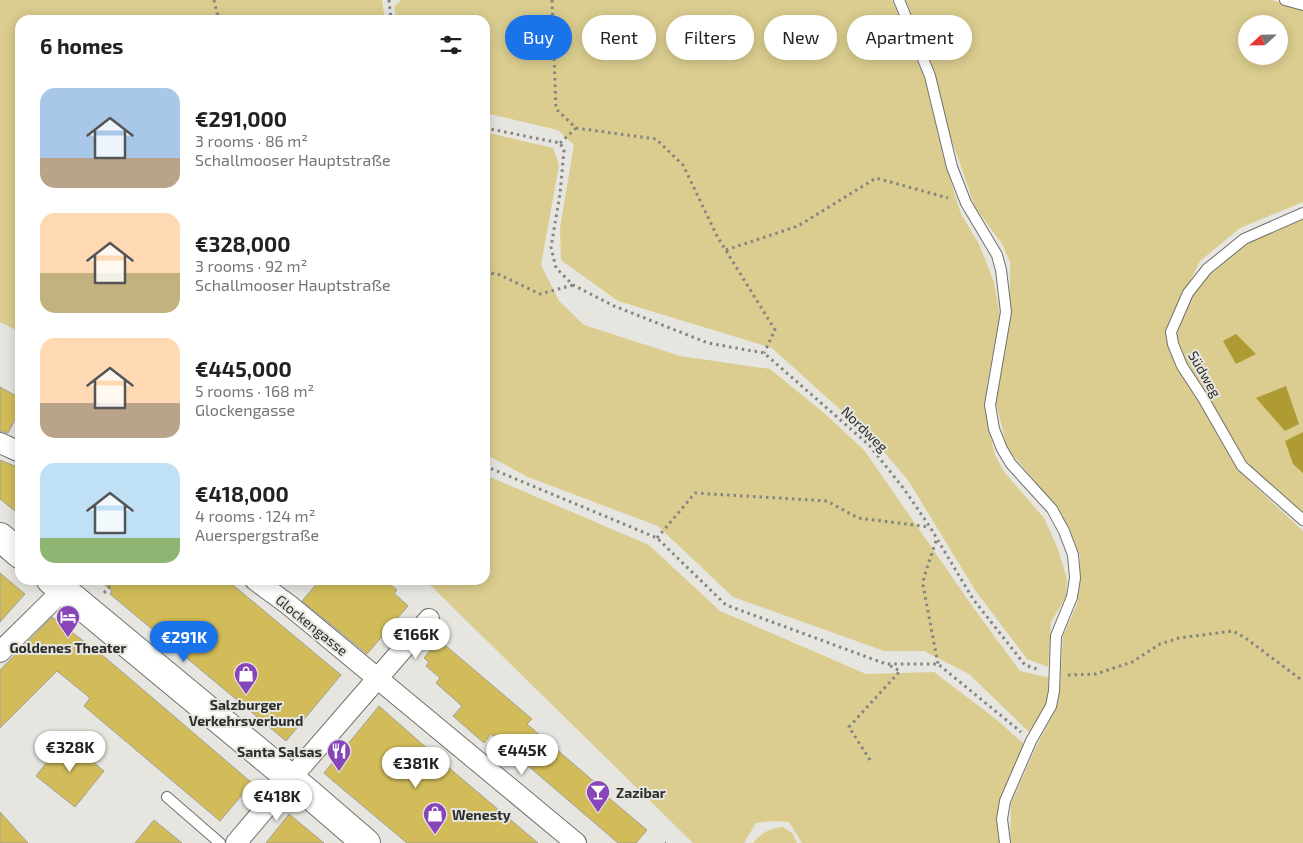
<!DOCTYPE html>
<meta charset="utf-8">
<style>
:root{--surface:#fff;--page:#f2f2f2;--text:#202124;--muted:#757577;--accent:#1a73e8}
body{margin:0;font-family:"Exo 2",sans-serif;background:var(--page);color:var(--text);height:100vh;display:flex;flex-direction:column;font-size:19px;white-space:nowrap}
*{box-sizing:border-box;margin:0}
p{font-size:16px;color:var(--muted)}
.icon{flex:none;width:28px;height:28px;fill:none;stroke:currentColor;stroke-width:2;stroke-linecap:round;stroke-linejoin:round}
.map{position:relative;flex:1;overflow:hidden}
.details{position:absolute;left:15px;top:15px;width:475px;height:570px;display:flex;flex-direction:column;background:var(--surface);border-radius:15px;box-shadow:0 2px 12px #0003}
.details>*{flex:none}
.banner{position:absolute;left:505px;top:15px;width:475px;height:45px;display:flex;gap:10px}
.needle{width:32px;rotate:248deg}
.buttons{position:absolute;left:1238px;top:15px;display:grid;gap:10px}
.buttons a{display:grid;place-items:center;width:50px;height:50px;border-radius:50%;background:var(--surface);box-shadow:0 2px 12px #0003;font-size:25px}
.price{position:absolute;translate:-50% -42px;padding:0 11px;border-radius:18px;background:#fff;color:#222;font-size:16px;line-height:32px;filter:drop-shadow(0 1px 2px #0008)}
.price::after{content:'';position:absolute;left:50%;top:30px;width:15px;height:11px;margin-left:-8px;background:inherit;clip-path:polygon(0 0,100% 0,50% 100%)}
.price.active{background:var(--accent);color:#fff}
ul{padding:0;list-style:none}
li{display:flex;align-items:center;gap:15px;height:125px;padding:0 25px}
li span{display:grid;place-items:center;flex:none;width:140px;height:100px;border-radius:15px;color:#555}
li>.icon{margin-inline-start:auto}
span .icon{width:60px;height:60px;fill:#fffc;stroke-width:1}
li b{font-size:21px}
h2{display:flex;justify-content:space-between;align-items:center;height:60px;padding:0 25px;font-size:21px}
.tag{padding:0 18px;border-radius:22px;background:var(--surface);box-shadow:0 2px 12px #0003;font-size:18px;line-height:45px}
.tag.active{background:var(--accent);color:#fff}
.map>svg:first-child{display:block}
</style>
<div class="map">
<svg width="1303" height="843" viewBox="0 0 1303 843">
<rect width="100%" height="100%" fill="#e6e5df"/>
<g fill="#dacd8f" fill-rule="evenodd">
<path d="M0,0H382L385,20H20V332L0,322Z"/>
<path d="M401,0H892L925,79L944,160L961,214L979,244L994,282L1000,315L987,385V423L995,455L1005,473L1044,518L1058,549L1067,579L1066,597L1051,622L1048,667L1027,659L975,590L908,480L873,439L772,348L618,301L561,260L560,228L574,145L558,130L485,113V20H397L394,7Z"/>
<path d="M906,0H1272L1303,10V202L1240,228L1200,261L1166,330L1172,356L1237,469L1303,531V843H1010L1011,804L1034,751L1055,711L1060,689L1063,636L1077,604L1080,583V556L1070,534L1052,502L1007,448L996,403L1010,302V262L1002,244L975,207L950,135L934,71ZM1246,24H1279V56H1246Z"/>
<path d="M485,132L553,148L559,165L541,265L559,301L584,325L680,356L770,369L824,413L864,450L975,610L1020,671L1051,678L1047,704L1029,732L969,674L924,651H884L733,597L658,526L528,477L485,454Z"/>
<path d="M1303,217V515L1247,463L1217,411L1186,364L1176,337L1190,300L1210,272L1245,242Z"/>
<path d="M485,475L649,545L720,611L866,674L934,672L997,720L1024,744L999,807V843H802L789,822L770,821L756,823L744,843H693L425,580H485Z"/>
<path d="M783,827L792,833L797,843H753C762,832 769,829 783,827Z"/>
</g>
<g fill="#af9b34">
<path d="M1236,334L1256,354L1236,364L1223,341Z"/>
<path d="M1286,386L1299,424L1285,431L1256,398Z"/>
<path d="M1303,432V473L1293,464L1285,441Z"/>
</g>
<g fill="#d1bc59" stroke="#a1a09a">
<path d="M0,387L20,398V410L8,433L0,431Z"/>
<path d="M0,460L20,468V515L0,499Z"/>
<path d="M0,573L25,594L0,622Z"/>
<path d="M99,580H227L341,675L286,741L110,594L112,591Z"/>
<path d="M320,580H385L397,590L394,593L408,606L367,654L302,601Z"/>
<path d="M52,617L107,659L252,783L220,821L84,706L90,698L57,671L0,728V670Z"/>
<path d="M439,640L532,719L527,724L605,791L603,793L647,830L636,843H618L491,734L484,743L453,716L462,706L436,683L440,678L426,666L429,662L424,658Z"/>
<path d="M379,706L455,773L538,843H407L332,780L324,773Z"/>
<path d="M65,739L104,771L75,807L36,776Z"/>
<path d="M0,812L28,843H0Z"/>
<path d="M289,814L324,843H266Z"/>
<path d="M154,820L182,843H135Z"/>
</g>
<g fill="none" stroke-linecap="round" stroke-linejoin="round">
<g stroke="#71706b" stroke-width="12">
<g id="lane">
<path d="M899,0L930,76L952,167L966,203L997,255L1001,270L1006,312L990,405L994,429L1002,449L1011,464L1052,509L1064,531L1073,555L1075,578L1072,597L1056,636L1054,691L1051,706L1031,741L1005,801L1002,819L1005,843"/>
<path d="M1285,0L1303,5"/>
<path d="M1303,213L1244,239L1207,269L1188,293L1171,332L1173,344L1182,366L1203,398L1242,466L1303,520"/>
<path d="M167,797L220,843"/>
</g>
</g>
<g stroke="#71706b" stroke-width="22">
<g id="street">
<path d="M0,443L20,452"/>
<path d="M255,580L289,605L576,843"/>
<path d="M0,652L63,590"/>
<path d="M236,843L291,778L429,619"/>
</g>
</g>
<g stroke="#71706b" stroke-width="30">
<g id="secondary">
<path d="M0,537L20,554"/>
<path d="M51,580L308,793L366,843"/>
</g>
</g>
<g stroke="#848480" stroke-width="3" stroke-dasharray="2.5 4" stroke-linecap="butt">
<path d="M214,0L217,13L222,20"/>
<path d="M389,0L391,20"/>
<path d="M552,0L556,109L576,128L656,139L683,165L717,236L775,330L764,353"/>
<path d="M485,128L560,143L564,150L560,194L551,247L556,268L573,285L614,306L708,343L764,353L869,445L904,489L930,527L973,599L1025,665L1040,670"/>
<path d="M560,143L576,128"/>
<path d="M726,250L798,226L876,178L948,198"/>
<path d="M485,272L500,275L540,294L573,285"/>
<path d="M485,466L657,538L726,605L886,664H938L1021,732"/>
<path d="M657,538L695,493L827,501L858,518L930,527"/>
<path d="M936,541L924,577L923,585L938,664"/>
<path d="M104,593L115,580"/>
<path d="M1068,675L1096,674L1132,662L1160,644L1179,638L1233,631L1244,637L1303,681"/>
<path d="M870,760L849,727L900,671L887,664"/>
<path d="M665,843H666"/>
</g>
<use href="#lane" stroke="#fff" stroke-width="10"/>
<use href="#street" stroke="#fff" stroke-width="20"/>
<use href="#secondary" stroke="#fff" stroke-width="28"/>
</g>
<defs>
<g id="hotel-pin" transform="scale(1.25)"><path d="M0 17L-7.5 6A9.5 9.5 0 1 1 7.5 6Z" fill="#8845b9" stroke="#e6e5df"/><path d="M-6-4.5h1.5V1H6V5H4.5V3h-9V5H-6ZM-4 0a1.8 1.8 0 1 1 3.6 0ZM.5 0V-2.5h3Q6-2.5 6 0Z" fill="#fff"/></g>
<g id="shop-pin" transform="scale(1.25)"><path d="M0 17L-7.5 6A9.5 9.5 0 1 1 7.5 6Z" fill="#8845b9" stroke="#e6e5df"/><path d="M-5-2.5h2.3a2.7 3.5 0 0 1 5.4 0H5L5.5 6h-11ZM-1.5-2.5h3a1.5 2.3 0 0 0-3 0Z" fill="#fff"/></g>
<g id="restaurant-pin" transform="scale(1.25)"><path d="M0 17L-7.5 6A9.5 9.5 0 1 1 7.5 6Z" fill="#8845b9" stroke="#e6e5df"/><path d="M-5-6h1v4h1v-4h1v4h1v-4h1v5L-1.5 .5V6h-2V.5L-5-1ZM5-6V6H3V1.5H1.5Q1.5-4 5-6Z" fill="#fff"/></g>
<g id="bar-pin" transform="scale(1.25)"><path d="M0 17L-7.5 6A9.5 9.5 0 1 1 7.5 6Z" fill="#8845b9" stroke="#e6e5df"/><path d="M-6-5H6L.8 .8V4.5H3.5V6h-7V4.5H-.8V.8Z" fill="#fff"/></g>
</defs>
<g fill-rule="evenodd">
<use href="#hotel-pin" x="68" y="617"/>
<use href="#shop-pin" x="246" y="674"/>
<use href="#restaurant-pin" x="339" y="751"/>
<use href="#bar-pin" x="598" y="792"/>
<use href="#shop-pin" x="435" y="814"/>
</g>
<g text-anchor="middle" dominant-baseline="central" stroke-width="4" stroke-linejoin="round" paint-order="stroke">
<g font-size="14" fill="#2d2d2b" stroke="#e6e5df">
<text transform="translate(1205 374) rotate(60)">Südweg</text>
<text transform="translate(865 429) rotate(44)">Nordweg</text>
<text transform="translate(312 625) rotate(39)">Glockengasse</text>
</g>
<g font-size="14" font-weight="bold" fill="#2d2d2b" stroke="#e6e5df">
<text x="68" y="647">Goldenes Theater</text>
<text x="246" y="704">Salzburger<tspan x="246" dy="16">Verkehrsverbund</tspan></text>
<text x="322" y="751" text-anchor="end">Santa Salsas</text>
<text x="616" y="792" text-anchor="start">Zazibar</text>
<text x="452" y="814" text-anchor="start">Wenesty</text>
</g>
</g>
</svg>
<div class="buttons">
<a><svg class="needle" viewBox="-14 -14 28 28"><path d="M0-13l5 13h-10z" fill="#e53935"/><path d="M0 13l5-13h-10z" fill="#757577"/></svg></a>
</div>
<b class="price" style="left:416px;top:660px">€166K</b>
<b class="price active" style="left:184px;top:663px">€291K</b>
<b class="price" style="left:70px;top:773px">€328K</b>
<b class="price" style="left:522px;top:776px">€445K</b>
<b class="price" style="left:416px;top:789px">€381K</b>
<b class="price" style="left:277px;top:822px">€418K</b>
<div class="banner">
<a class="tag active">Buy</a>
<a class="tag">Rent</a>
<a class="tag">Filters</a>
<a class="tag">New</a>
<a class="tag">Apartment</a>
</div>
<section class="details">
<h2>6 homes<svg class="icon" aria-label="filters" viewBox="0 0 24 24"><path d="M4 7h16M4 17h16"/><circle cx="9" cy="7" r="2"/><circle cx="15" cy="17" r="2"/></svg></h2>
<ul>
<li><span style="background:linear-gradient(#a9c7e8 70%,#b9a48a 0)"><svg class="icon" aria-label="home" viewBox="0 0 24 24"><path d="M3 11l9-7 9 7M6 9v11h12V9"/></svg></span><div><b>€291,000</b><p>3 rooms · 86 m²</p><p>Schallmooser Hauptstraße</p></div></li>
<li><span style="background:linear-gradient(#ffd9b3 60%,#c2b280 0)"><svg class="icon" aria-label="home" viewBox="0 0 24 24"><path d="M3 11l9-7 9 7M6 9v11h12V9"/></svg></span><div><b>€328,000</b><p>3 rooms · 92 m²</p><p>Schallmooser Hauptstraße</p></div></li>
<li><span style="background:linear-gradient(#ffd9b3 65%,#b9a48a 0)"><svg class="icon" aria-label="home" viewBox="0 0 24 24"><path d="M3 11l9-7 9 7M6 9v11h12V9"/></svg></span><div><b>€445,000</b><p>5 rooms · 168 m²</p><p>Glockengasse</p></div></li>
<li><span style="background:linear-gradient(#bfe0f5 75%,#8fb573 0)"><svg class="icon" aria-label="home" viewBox="0 0 24 24"><path d="M3 11l9-7 9 7M6 9v11h12V9"/></svg></span><div><b>€418,000</b><p>4 rooms · 124 m²</p><p>Auerspergstraße</p></div></li>
</ul>
</section>
</div>
